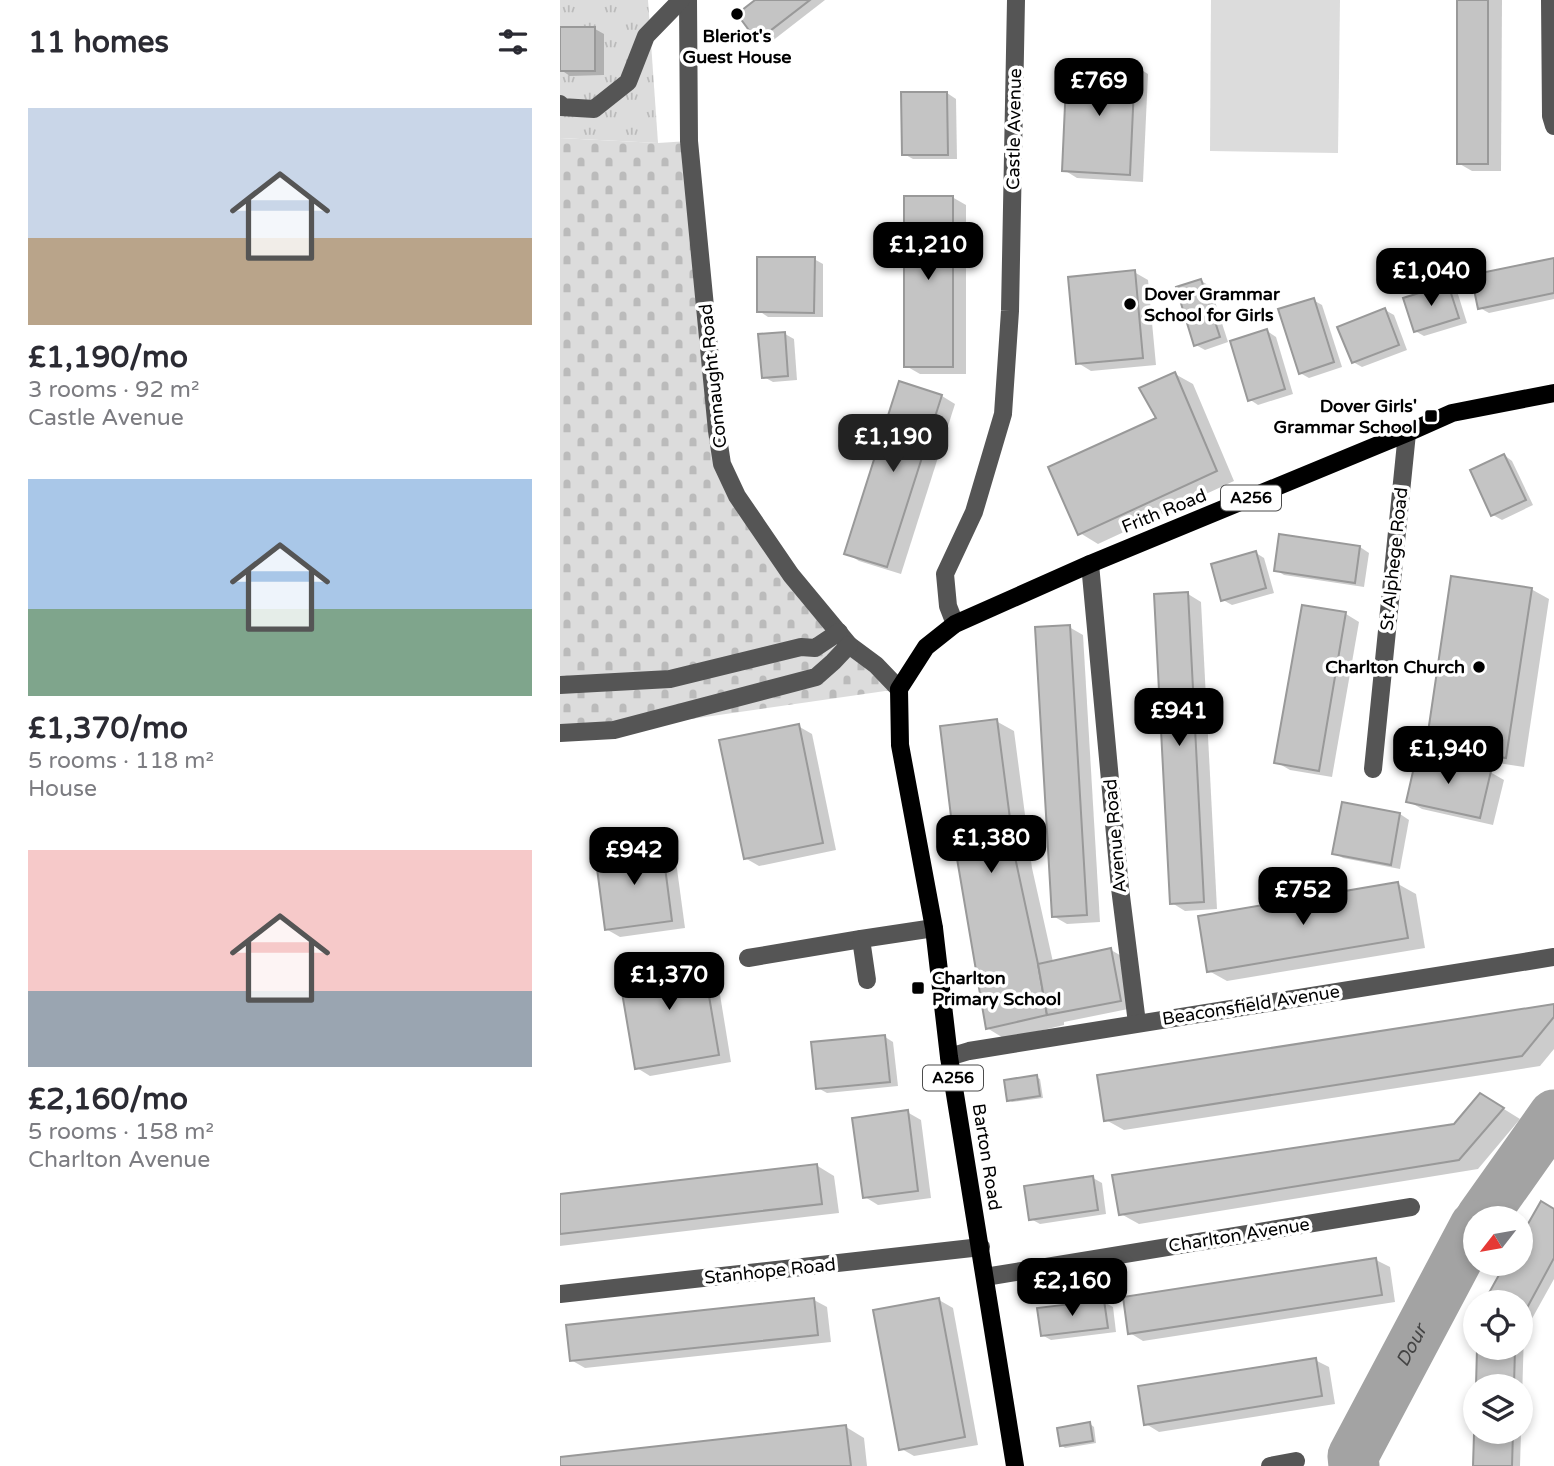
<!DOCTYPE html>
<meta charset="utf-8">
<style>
:root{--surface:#fff;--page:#f7f7f7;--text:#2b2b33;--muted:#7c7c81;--accent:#000}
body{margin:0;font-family:"Varela Round",sans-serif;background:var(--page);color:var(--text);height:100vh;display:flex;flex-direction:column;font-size:26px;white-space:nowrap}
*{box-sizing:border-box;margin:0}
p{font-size:23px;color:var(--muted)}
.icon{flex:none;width:38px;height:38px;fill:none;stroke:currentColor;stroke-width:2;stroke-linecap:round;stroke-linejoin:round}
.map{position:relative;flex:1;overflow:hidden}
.panel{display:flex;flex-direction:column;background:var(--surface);width:560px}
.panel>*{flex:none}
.needle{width:46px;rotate:239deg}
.tools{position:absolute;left:903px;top:1206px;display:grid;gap:14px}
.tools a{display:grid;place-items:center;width:70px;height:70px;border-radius:50%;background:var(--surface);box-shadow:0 4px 10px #0003;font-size:35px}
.price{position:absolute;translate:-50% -60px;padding:0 16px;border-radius:14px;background:var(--accent);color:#fff;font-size:23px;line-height:46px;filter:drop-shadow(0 2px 4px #0008)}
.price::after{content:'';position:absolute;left:50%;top:42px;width:21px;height:16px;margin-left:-10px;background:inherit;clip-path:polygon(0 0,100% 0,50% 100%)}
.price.current{background:#222;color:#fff}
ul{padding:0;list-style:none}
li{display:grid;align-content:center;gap:14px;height:371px;padding:0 28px}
li span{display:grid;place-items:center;height:217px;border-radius:0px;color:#555}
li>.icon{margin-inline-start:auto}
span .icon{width:126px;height:126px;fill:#fffc;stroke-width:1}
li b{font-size:30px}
h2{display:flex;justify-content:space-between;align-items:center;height:84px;padding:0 28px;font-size:30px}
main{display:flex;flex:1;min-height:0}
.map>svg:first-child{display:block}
</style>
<main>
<section class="panel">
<h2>11 homes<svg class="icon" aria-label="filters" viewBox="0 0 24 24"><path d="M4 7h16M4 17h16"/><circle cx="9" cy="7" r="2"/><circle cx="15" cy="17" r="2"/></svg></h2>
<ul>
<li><span style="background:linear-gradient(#c9d6e8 60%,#b9a48a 0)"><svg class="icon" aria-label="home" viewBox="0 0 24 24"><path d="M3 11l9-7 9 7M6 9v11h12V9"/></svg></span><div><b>£1,190/mo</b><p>3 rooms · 92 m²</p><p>Castle Avenue</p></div></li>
<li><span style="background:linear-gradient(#a9c7e8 60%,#7fa58c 0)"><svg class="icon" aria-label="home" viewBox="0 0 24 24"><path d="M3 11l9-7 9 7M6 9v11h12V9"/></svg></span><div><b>£1,370/mo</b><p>5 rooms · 118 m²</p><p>House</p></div></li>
<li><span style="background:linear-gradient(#f6c9c9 65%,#9aa5b1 0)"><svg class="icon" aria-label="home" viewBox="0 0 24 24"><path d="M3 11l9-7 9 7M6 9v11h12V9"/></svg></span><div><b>£2,160/mo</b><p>5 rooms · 158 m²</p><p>Charlton Avenue</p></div></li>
</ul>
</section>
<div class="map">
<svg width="994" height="1466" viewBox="0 0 994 1466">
<defs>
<pattern id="cemetery-stones" width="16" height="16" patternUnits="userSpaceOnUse" patternTransform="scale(1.75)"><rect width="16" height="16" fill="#dcdcdc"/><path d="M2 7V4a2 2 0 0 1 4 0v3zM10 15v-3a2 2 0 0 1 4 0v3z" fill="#bbb"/></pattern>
<pattern id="park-tufts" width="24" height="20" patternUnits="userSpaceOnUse" patternTransform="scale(1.75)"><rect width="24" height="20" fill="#dcdcdc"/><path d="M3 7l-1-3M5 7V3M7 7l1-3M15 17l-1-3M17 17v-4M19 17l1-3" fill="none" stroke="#bbb"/></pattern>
</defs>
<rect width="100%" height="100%" fill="#fff"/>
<path fill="url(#cemetery-stones)" d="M0,138L98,143L129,141L162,464L231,575L339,689L54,730L0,733Z"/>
<path fill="url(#park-tufts)" d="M0,0H88L98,143L0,138Z"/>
<path fill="#dcdcdc" d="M651,0H780L778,153L650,151Z"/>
<g fill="#0003">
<path d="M198,0H265L207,45L198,40L179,15Z"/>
<path d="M898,0H942L941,171H912L898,163Z"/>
<path d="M35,29L44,34V75L10,76L1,70Z"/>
<path d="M575,66L588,74L583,182L517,178L504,170Z"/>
<path d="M387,93L396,99L397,159H353L344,154Z"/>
<path d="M392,197L406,205V374H360L346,366Z"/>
<path d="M254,259L263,264V317H208L199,311Z"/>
<path d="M994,259V299L929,313L920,308Z"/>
<path d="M574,272L588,280L596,365L531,371L518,363Z"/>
<path d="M641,281L650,286L668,342L645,350L636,345Z"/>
<path d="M888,286L897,291L907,323L864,336L855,331Z"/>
<path d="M753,300L762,305L782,367L749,378L740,373Z"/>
<path d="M825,310L834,315L847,350L802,367L793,362Z"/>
<path d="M707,331L716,337L733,394L698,405L689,399Z"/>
<path d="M225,334L234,339L237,380L213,382L204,377Z"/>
<path d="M615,374L633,384L674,481L538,544L520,533L599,418Z"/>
<path d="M382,396L395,404L341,574L299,561L286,553Z"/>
<path d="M944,455L952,461L973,505L942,520L933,515Z"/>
<path d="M721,536L800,547L809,553L804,587L724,575L716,570Z"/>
<path d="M696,553L704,558L714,593L672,605L663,600Z"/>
<path d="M971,589L989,599L964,767L885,755L867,745Z"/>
<path d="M628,594L641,602L657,909L625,911L612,903Z"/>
<path d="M786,614L799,622L772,777L730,770L716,762Z"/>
<path d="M509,627L523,635L540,922L507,924L493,916Z"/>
<path d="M436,721L454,731L472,868L493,962L551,950L565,958L573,1008L504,1022V1025L445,1039L427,1028Z"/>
<path d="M238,726L252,734L276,850L199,866L185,858Z"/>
<path d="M930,772L944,780L933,825L862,809L848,801Z"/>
<path d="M840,814L849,820L840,869L783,858L774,853Z"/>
<path d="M101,846L115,854L125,928L60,937L46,929Z"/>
<path d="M838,884L856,894L865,948L667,981L649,971Z"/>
<path d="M141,957L155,964L171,1062L90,1076L77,1068Z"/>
<path d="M994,1006V1049L980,1066L564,1130L546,1120Z"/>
<path d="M325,1037L333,1042L338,1086L267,1093L258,1088Z"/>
<path d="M476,1077L480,1079L483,1098L452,1102L449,1100Z"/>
<path d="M939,1106L960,1119L918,1169L579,1224L561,1214L895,1126Z"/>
<path d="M347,1112L361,1120L371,1198L318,1205L305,1197Z"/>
<path d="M256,1165L274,1176L279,1213L0,1246V1195Z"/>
<path d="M533,1178L542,1183L546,1214L480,1224L471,1219Z"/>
<path d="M981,1203L994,1211V1279L964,1333L960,1466H915L916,1432H961V1386H918L919,1348H961V1302H926L947,1264H961V1239Z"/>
<path d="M816,1260L830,1267L835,1302L583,1341L570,1333Z"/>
<path d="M254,1300L267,1307L271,1342L25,1368L11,1360Z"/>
<path d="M379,1300L393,1308L418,1445L354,1456L340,1448Z"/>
<path d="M544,1302L553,1307L556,1332L491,1340L482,1335Z"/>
<path d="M755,1360L769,1367L775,1404L599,1432L586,1424Z"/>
<path d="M530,1424L534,1427L536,1443L505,1448L501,1445Z"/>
<path d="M286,1427L304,1438L307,1466H0V1459Z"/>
</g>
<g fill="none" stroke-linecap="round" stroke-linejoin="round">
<g stroke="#a3a3a3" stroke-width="51">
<path d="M921,1218L994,1115"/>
<path id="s1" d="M794,1466L793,1456L915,1226"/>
</g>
</g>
<g fill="#c4c4c4" stroke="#999" stroke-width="2">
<path d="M195,0H250L197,41L177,14Z"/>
<rect x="897" y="0" width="31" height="164"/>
<rect x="0" y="27" width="35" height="44"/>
<path d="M507,61L575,65L570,175L502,171Z"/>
<path d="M341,92H387L388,155H342Z"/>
<rect x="344" y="196" width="49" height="171"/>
<path d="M197,257H255L254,313L197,312Z"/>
<path d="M994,258V293L918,309L911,275Z"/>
<path d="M575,270L583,358L516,364L508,277Z"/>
<path d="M641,279L660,337L634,346L616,287Z"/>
<path d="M888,284L899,318L854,332L843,298Z"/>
<path d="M754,298L774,362L739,374L718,309Z"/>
<path d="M825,308L839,345L792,363L777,327Z"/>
<path d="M707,329L725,389L688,401L670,341Z"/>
<path d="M225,332L228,376L202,378L198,334Z"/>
<path d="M615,372L657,471L518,535L488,467L596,418L579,388Z"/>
<path d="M339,381L382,395L327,567L284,554Z"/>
<path d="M944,454L966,500L931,516L910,470Z"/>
<path d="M719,534L800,546L795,583L714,571Z"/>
<path d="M696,551L706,588L661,601L651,564Z"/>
<path d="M891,576L972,588L946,758L866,746Z"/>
<path d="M628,592L644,902L610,904L594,594Z"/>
<path d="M742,605L786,612L759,771L714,763Z"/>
<path d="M510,625L527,915L492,917L475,627Z"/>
<path d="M437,719L455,857L478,964L487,1015L426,1029L394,841L380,726Z"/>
<path d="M239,724L263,843L184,859L159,740Z"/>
<path d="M857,754L931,771L920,818L846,802Z"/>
<path d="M782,802L840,813L831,865L772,854Z"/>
<path d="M102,844L112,921L45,930L35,853Z"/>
<path d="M838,882L848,938L647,972L638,916Z"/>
<path d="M551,948L561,1001L487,1015L478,964Z"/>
<path d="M142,955L159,1055L75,1069L58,969Z"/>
<path d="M994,1004V1017L962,1056L544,1121L537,1075Z"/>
<path d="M325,1035L330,1082L256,1089L251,1042Z"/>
<path d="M477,1075L480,1096L447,1101L444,1080Z"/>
<path d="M920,1093L944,1108L899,1160L559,1215L552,1175L894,1124Z"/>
<path d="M348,1110L358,1191L303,1198L292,1118Z"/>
<path d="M257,1164L262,1204L0,1234V1194Z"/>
<path d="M533,1176L538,1210L469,1220L464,1186Z"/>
<path d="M981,1201L994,1209V1258L961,1319V1302H924L945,1264H961V1236Z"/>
<path d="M816,1258L822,1295L568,1334L563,1297Z"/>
<path d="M254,1298L258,1335L10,1361L6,1325Z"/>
<path d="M379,1298L405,1437L339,1450L313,1310Z"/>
<path d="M544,1300L548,1328L481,1336L477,1308Z"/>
<path d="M917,1348H955L954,1386H916Z"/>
<path d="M756,1358L762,1396L584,1425L578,1386Z"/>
<path d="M915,1402V1432H953L952,1466H913Z"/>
<path d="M530,1422L533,1441L500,1446L497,1428Z"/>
<path d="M286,1425L291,1466H0V1457Z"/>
</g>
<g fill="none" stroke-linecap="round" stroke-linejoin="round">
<g stroke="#555" stroke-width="18">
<path d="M128,0L129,141L157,431L162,464L177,496L231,575L289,645L316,665L339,689"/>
<path d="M990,0L991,116L994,126"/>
<path d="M0,104L1,107L34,109L68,82L86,36L121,0"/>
<path d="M530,564L560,888L577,1023"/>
<path d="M395,624L388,606L385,574L414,512L443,414L450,311L456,0"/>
<path d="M0,685L110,679L241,647L255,648L279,632"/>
<path d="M0,733L54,730L256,677L273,662L289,645"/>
<path d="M813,769L847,433"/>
<path d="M188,958L301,939"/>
<path d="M307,980L301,939L374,928"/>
<path d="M389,1057L409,1051L994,957"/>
<path d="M425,1277L851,1207"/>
<path d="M0,1294L421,1247"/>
<path d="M710,1466L736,1461"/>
</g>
<path stroke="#000" stroke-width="18" d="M455,1466L389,1057L374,928L340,745L339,689L366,647L395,624L530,564L847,433L892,413L994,393"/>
</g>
<g fill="#000" stroke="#fff" stroke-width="2.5">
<circle cx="177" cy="14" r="7"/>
<circle cx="570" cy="304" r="7"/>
<rect x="864" y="409" width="14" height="14" rx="3.5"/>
<circle cx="919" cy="667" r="7"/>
<rect x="351" y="981" width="14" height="14" rx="3.5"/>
</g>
<g text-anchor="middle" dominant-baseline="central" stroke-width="7" stroke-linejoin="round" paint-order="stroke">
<g fill="#fff" stroke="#4c4c4c" stroke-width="2">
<rect x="661" y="485.5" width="60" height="25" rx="5"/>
<rect x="363" y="1065.5" width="60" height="25" rx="5"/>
</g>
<g font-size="16" font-weight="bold" fill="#000">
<text x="691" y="498">A256</text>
<text x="393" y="1078">A256</text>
</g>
<g font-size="18" font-weight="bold" fill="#000" stroke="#fff" text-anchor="start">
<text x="177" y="36" text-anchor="middle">Bleriot's<tspan x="177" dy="21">Guest House</tspan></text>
<text x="584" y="294">Dover Grammar<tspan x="584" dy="21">School for Girls</tspan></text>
<text x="857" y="406" text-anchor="end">Dover Girls'<tspan x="857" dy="21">Grammar School</tspan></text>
<text x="905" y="667" text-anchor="end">Charlton Church</text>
<text x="372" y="978">Charlton<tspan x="372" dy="21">Primary School</tspan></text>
</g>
<g font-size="18" fill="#000" stroke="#fff">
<text transform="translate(454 129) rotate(-89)">Castle Avenue</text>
<text transform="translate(153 376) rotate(-96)">Connaught Road</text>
<text transform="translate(604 511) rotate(-22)">Frith Road</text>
<text transform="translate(834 559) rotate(-84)">St Alphege Road</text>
<text transform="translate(555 836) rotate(-95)">Avenue Road</text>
<text transform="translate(691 1005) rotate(-9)">Beaconsfield Avenue</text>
<text transform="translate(427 1157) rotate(81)">Barton Road</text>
<text transform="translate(679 1235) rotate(-9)">Charlton Avenue</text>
<text transform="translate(210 1271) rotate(-6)">Stanhope Road</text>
</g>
<g font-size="19" font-style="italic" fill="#444" stroke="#fff">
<text stroke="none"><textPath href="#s1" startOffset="135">Dour</textPath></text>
</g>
</g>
</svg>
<div class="tools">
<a><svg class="needle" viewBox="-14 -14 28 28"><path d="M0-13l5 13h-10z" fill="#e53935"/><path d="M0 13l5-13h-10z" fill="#7c7c81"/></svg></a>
<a><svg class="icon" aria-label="locate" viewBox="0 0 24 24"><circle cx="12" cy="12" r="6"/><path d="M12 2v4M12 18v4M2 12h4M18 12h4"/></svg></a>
<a><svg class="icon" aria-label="layers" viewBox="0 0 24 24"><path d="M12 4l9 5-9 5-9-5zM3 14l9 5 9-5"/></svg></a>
</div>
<b class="price" style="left:539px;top:118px">£769</b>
<b class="price" style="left:368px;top:282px">£1,210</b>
<b class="price" style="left:871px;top:308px">£1,040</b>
<b class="price current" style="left:333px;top:474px">£1,190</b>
<b class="price" style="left:619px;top:748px">£941</b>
<b class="price" style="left:888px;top:786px">£1,940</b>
<b class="price" style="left:431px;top:875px">£1,380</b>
<b class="price" style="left:74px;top:887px">£942</b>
<b class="price" style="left:743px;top:927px">£752</b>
<b class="price" style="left:109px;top:1012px">£1,370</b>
<b class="price" style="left:512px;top:1318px">£2,160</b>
</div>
</main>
